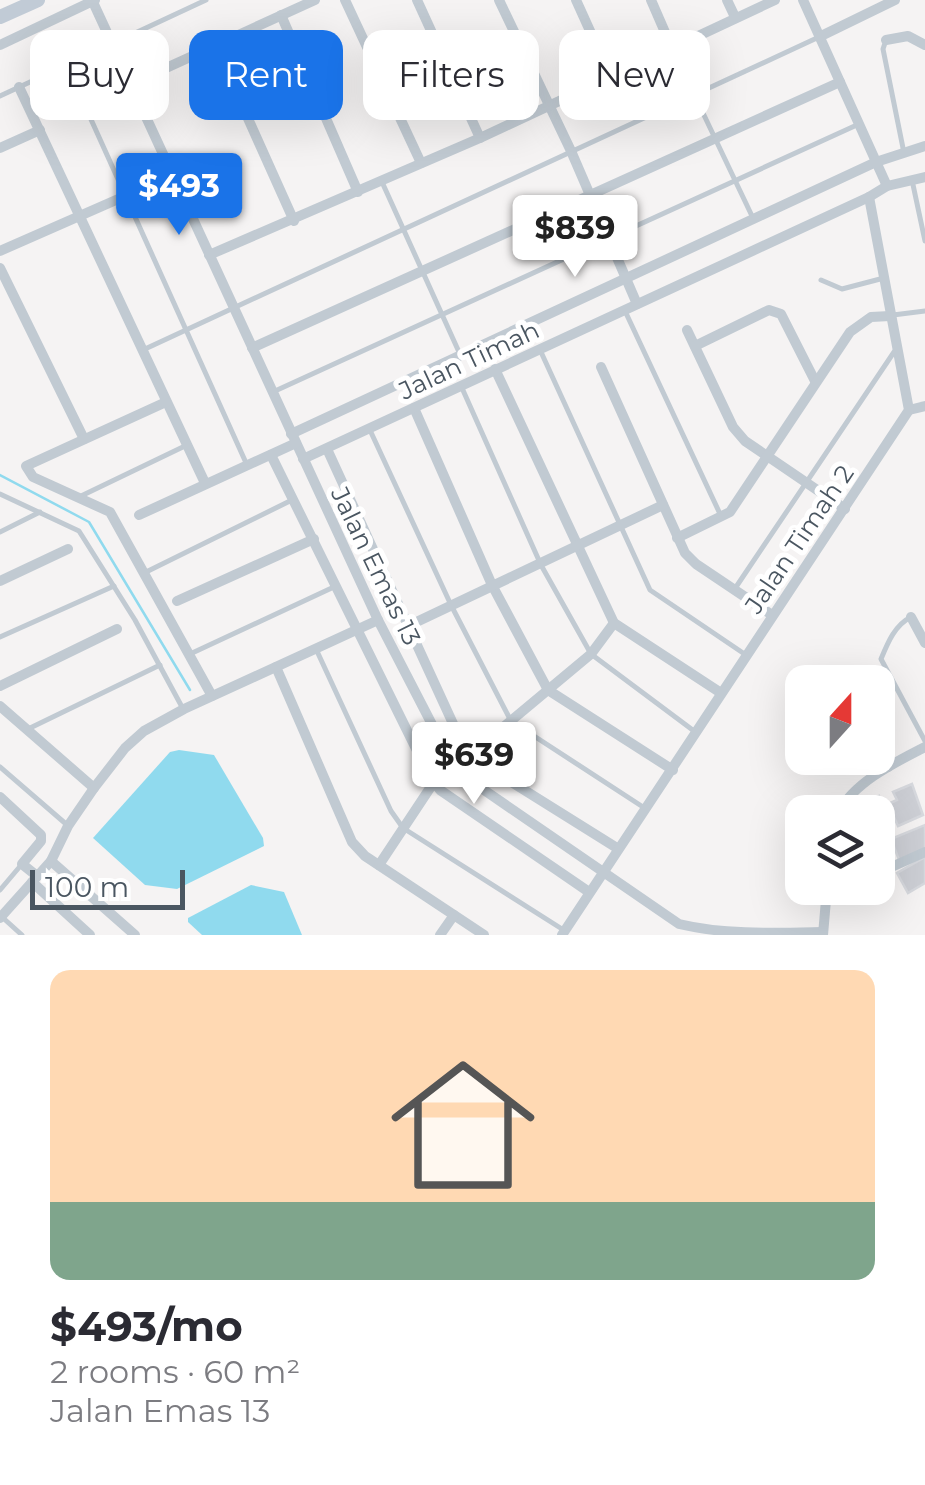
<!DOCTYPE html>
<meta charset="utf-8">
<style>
:root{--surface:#fff;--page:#f2f2f3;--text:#2b2b33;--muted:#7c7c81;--line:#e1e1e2;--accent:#1a73e8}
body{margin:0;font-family:Montserrat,sans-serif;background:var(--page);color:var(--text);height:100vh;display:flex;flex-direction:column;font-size:38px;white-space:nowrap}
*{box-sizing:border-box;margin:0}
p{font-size:32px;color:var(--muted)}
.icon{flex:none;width:55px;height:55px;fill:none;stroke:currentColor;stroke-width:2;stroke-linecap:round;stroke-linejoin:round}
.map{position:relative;height:935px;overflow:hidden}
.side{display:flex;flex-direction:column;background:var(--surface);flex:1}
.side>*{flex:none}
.hud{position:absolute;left:30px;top:30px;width:865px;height:90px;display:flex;gap:20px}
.needle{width:65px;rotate:21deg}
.tools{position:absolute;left:785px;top:665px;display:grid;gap:20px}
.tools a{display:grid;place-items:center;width:110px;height:110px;border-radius:20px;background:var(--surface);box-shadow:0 10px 40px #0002;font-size:50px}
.scale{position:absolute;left:30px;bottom:25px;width:155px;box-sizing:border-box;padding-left:10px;border:5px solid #4a5661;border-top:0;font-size:28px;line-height:35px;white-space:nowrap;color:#4a5661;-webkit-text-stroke:8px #fff;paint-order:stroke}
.price{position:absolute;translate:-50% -85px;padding:0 22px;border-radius:10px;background:#fff;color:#222;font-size:32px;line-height:65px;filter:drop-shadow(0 2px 5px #0008)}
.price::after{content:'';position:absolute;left:50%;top:60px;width:30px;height:22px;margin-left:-15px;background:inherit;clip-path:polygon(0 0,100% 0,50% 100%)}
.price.current{background:var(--accent);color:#fff}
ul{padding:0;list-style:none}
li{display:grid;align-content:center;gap:20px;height:530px;padding:0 50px}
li+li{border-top:2px solid var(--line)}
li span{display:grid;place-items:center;height:310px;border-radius:20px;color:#555}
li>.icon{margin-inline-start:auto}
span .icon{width:180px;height:180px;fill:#fffc;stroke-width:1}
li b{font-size:42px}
.chip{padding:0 35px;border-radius:20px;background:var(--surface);box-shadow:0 10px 40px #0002;font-size:35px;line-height:90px}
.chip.current{background:var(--accent);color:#fff}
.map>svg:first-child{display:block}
</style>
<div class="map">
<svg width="925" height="935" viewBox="0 0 925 935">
<rect width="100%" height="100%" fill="#f5f3f3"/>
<g fill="#90daee">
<path d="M179,750L214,755L263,838L264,846L177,889L145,885L93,838L170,752Z"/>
<path d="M251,885L284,892L302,935H202L188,922V918Z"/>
</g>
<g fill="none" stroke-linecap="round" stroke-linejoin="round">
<path stroke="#90daee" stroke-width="2.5" d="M0,475L89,522L190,690"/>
</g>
<g fill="#cdcfd5" stroke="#d7d9de" stroke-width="2.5">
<path d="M912,784L923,815L898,826L888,804L897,800L893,792Z"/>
<path d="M879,796L891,823L878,829V812H861L873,804L871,800Z"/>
<path d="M925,825V850L899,860L891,839Z"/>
<path d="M925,857V883L908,893L897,873Z"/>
</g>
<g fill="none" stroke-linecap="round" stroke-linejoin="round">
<g stroke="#c1cad2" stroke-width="5">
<path d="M886,40L883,49L904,153"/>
<path d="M673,50L752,216"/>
<path d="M66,64L247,465"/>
<path d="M0,96L206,0"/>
<path d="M912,180L925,241"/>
<path d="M382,182L459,352"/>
<path d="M821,280L842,289L884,278"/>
<path d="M625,311L721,516"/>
<path d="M893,315L925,311"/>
<path d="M145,349L819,37"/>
<path d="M541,352L650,590L746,655"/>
<path d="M462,388L541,565L591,654L694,731"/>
<path d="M275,391L859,124"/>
<path d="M369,428L451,605L511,721L643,807"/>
<path d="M0,494L79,531L135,620L182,707"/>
<path d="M81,496L187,445"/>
<path d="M0,532L40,512"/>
<path d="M144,573L294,499"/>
<path d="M736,587L894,352"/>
<path d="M911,617C895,625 888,642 881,659L925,741"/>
<path d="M0,637L114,586"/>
<path d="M316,649L391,811L403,828L562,929"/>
<path d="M190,654L336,586"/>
<path d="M28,729L160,665"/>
<path d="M0,767L66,824"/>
<path d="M0,890L22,864"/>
<path d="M2,917L22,935"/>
</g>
<g stroke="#c1cad2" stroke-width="10">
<path d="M92,0L378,620L453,765L468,779L679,924C725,935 775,933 823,932"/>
<path d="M345,0L421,163"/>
<path d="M417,0L480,138"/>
<path d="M499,0L571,151L637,304"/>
<path d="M576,0L610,75"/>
<path d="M651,0L671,46"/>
<path d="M727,0L735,17"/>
<path d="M803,0L887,186"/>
<path d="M281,15L358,192"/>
<path d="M819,37L895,0"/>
<path d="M886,40L908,36L925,45"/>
<path d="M0,45L95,0"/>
<path d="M215,45L294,221"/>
<path d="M131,84L315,0"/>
<path d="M19,87L205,483"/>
<path d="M0,148L40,130"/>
<path d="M0,251L173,175"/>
<path d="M209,255L480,138L775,0"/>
<path d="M0,268L84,439"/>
<path d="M687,330L733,427L745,441L845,509"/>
<path d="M695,346L769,310L781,314L815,381"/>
<path d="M252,348L840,82"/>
<path d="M601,367L685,553L696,564L772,615"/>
<path d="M495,369L614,623L721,693"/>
<path d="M166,402L26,466L33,477L110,512L212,696"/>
<path d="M414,408L492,585L548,690L673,770"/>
<path d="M909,410L925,406"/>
<path d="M291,434L876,162L925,146"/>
<path d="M327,449L461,741L478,761L617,848"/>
<path d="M271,455L430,777L440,790L589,892"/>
<path d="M303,459L869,197L887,186L925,177"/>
<path d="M139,515L296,443"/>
<path d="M677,538L730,512L850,332L871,317L890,316"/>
<path d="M0,581L68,549"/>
<path d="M177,601L314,539"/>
<path d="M911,617L925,643"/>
<path d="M408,626L663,505"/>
<path d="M276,667L352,842L365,856L484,935"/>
<path d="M0,686L117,629"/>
<path d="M0,706L94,788"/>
<path d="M878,746L888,767"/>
<path d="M471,754L591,654L614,623"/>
<path d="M0,797L41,835V841L22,864L37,876"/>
<path d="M839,812C854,782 896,762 925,747"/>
<path d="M51,861L135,935"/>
<path d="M379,865L434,782"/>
<path d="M878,873L925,852"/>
<path d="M32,882L90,935"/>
<path d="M826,897L847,888"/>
<path d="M0,918L51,861L68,826L94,788L125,748L144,731L184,709L378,620"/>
<path d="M440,935L454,915"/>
<path d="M562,935L909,410L869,197"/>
<path d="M823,935L827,888"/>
</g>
<path stroke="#c1cbd6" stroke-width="14" d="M0,17L38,0"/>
</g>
<g text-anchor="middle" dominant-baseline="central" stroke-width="10" stroke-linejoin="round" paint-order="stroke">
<g font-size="25" fill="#4a5661" stroke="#fff">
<text transform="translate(469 360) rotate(-25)">Jalan Timah</text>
<text transform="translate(799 539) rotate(-56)">Jalan Timah 2</text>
<text transform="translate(376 566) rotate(64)">Jalan Emas 13</text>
</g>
</g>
</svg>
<div class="tools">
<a><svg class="needle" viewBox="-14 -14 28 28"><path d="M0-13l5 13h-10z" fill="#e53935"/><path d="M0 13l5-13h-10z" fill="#7c7c81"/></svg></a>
<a><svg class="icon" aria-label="layers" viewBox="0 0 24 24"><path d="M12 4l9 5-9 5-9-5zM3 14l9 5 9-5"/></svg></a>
</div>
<div class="scale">100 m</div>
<b class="price current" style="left:179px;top:238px">$493</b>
<b class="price" style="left:575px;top:280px">$839</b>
<b class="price" style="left:474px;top:807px">$639</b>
<div class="hud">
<a class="chip">Buy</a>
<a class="chip current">Rent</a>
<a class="chip">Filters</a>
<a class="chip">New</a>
</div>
</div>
<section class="side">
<ul>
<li><span style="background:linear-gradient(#ffd9b3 75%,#7fa58c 0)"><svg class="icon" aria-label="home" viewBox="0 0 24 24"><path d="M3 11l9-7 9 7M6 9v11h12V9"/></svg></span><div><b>$493/mo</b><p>2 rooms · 60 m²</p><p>Jalan Emas 13</p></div></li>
</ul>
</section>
